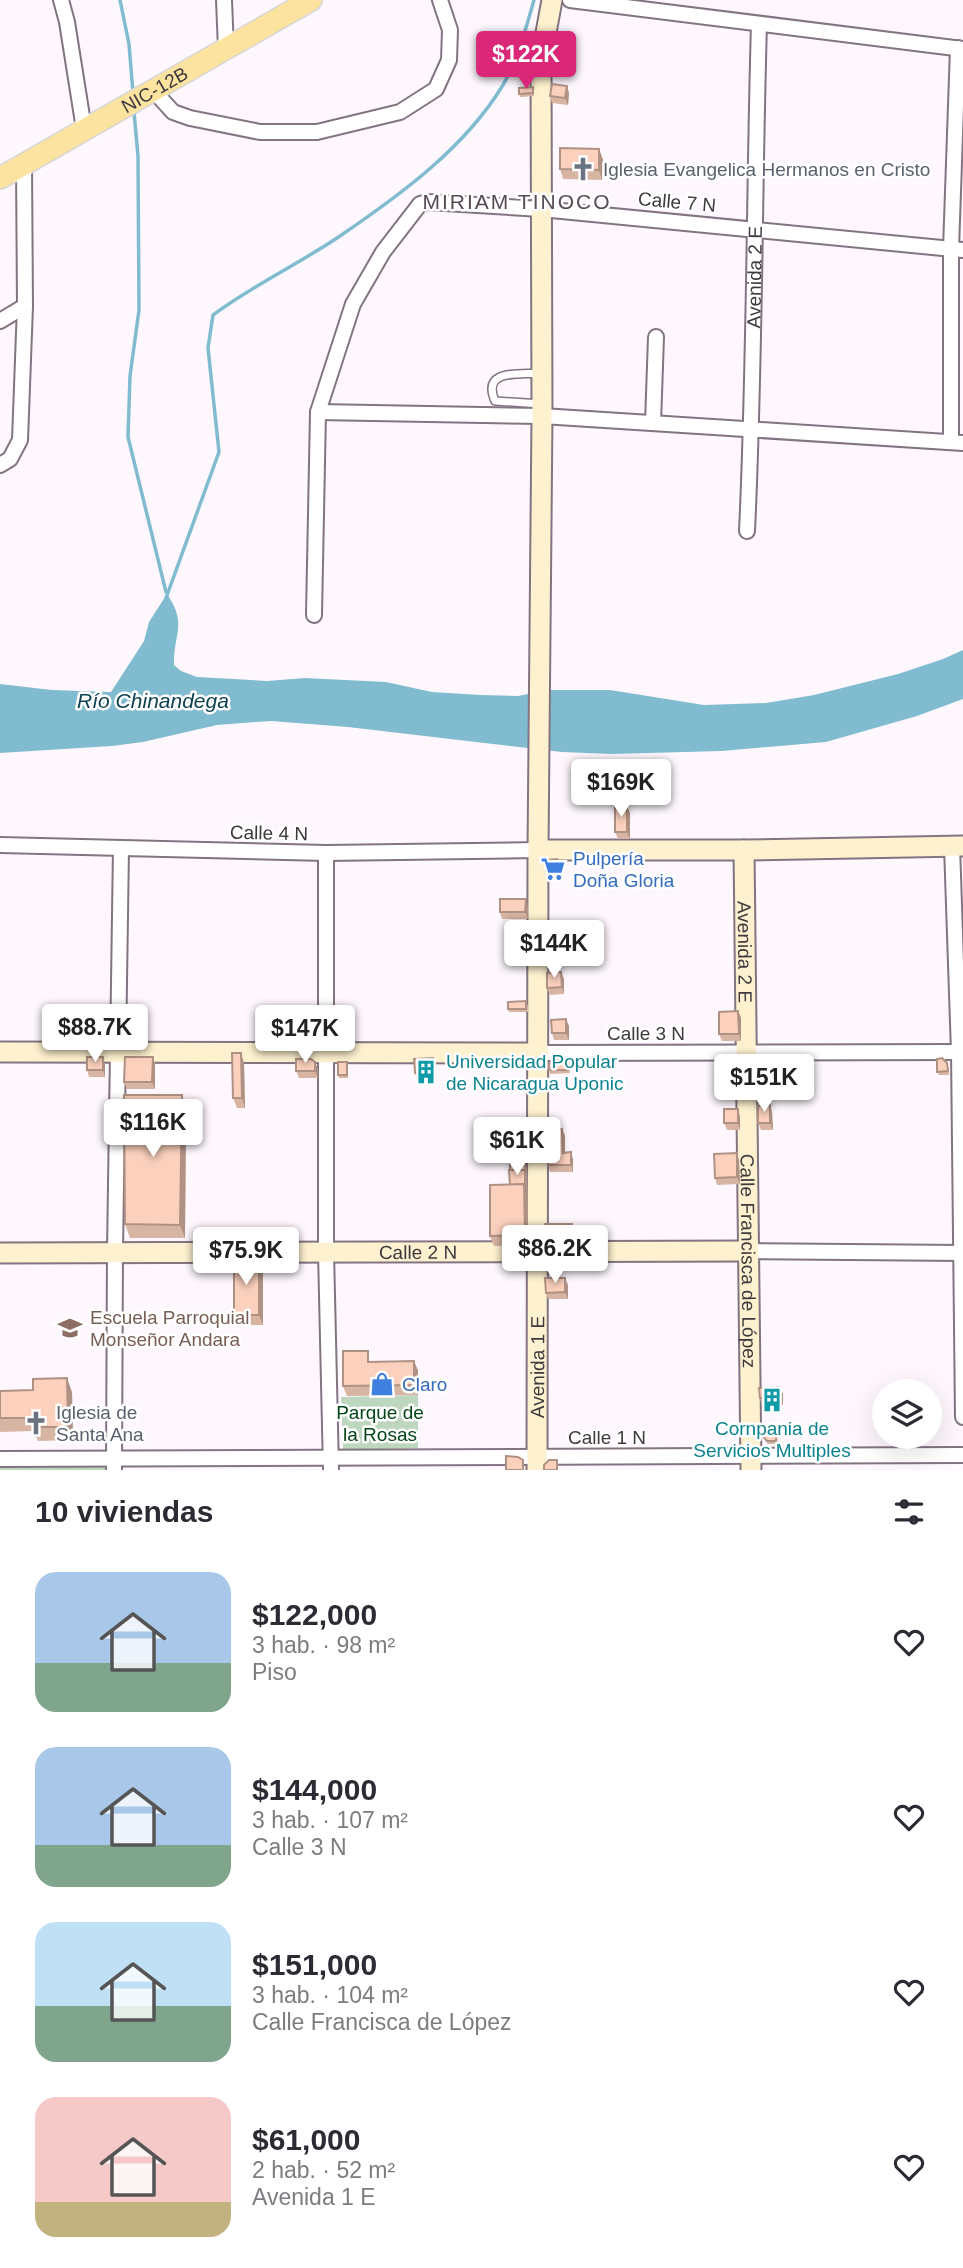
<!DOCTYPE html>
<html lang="es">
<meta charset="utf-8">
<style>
:root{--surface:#fff;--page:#f2f2f3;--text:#2b2b33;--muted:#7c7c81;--accent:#db2777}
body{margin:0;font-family:Arial,sans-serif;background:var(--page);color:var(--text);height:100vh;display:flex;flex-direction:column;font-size:26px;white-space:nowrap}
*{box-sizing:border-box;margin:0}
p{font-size:23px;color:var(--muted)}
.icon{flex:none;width:38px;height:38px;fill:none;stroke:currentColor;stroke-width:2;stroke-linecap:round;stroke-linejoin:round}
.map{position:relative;height:1470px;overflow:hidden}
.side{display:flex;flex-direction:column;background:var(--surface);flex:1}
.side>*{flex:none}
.tools{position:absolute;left:872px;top:1379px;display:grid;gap:14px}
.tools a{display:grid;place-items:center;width:70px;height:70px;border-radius:50%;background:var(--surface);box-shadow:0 7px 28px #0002;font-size:35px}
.price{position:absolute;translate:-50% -60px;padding:0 16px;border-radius:7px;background:#fff;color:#222;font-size:23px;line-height:46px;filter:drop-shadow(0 2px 4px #0008)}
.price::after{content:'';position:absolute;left:50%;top:42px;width:21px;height:16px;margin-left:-10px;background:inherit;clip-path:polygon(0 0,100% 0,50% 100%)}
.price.on{background:var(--accent);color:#fff}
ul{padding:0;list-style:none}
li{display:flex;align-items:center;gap:21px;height:175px;padding:0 35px}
li span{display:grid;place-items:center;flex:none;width:196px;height:140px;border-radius:21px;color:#555}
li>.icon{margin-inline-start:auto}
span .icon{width:84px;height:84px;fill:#fffc;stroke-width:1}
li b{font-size:30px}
h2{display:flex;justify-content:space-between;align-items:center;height:84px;padding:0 35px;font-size:30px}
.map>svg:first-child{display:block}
</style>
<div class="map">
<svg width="963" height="1470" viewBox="0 0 963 1470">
<rect width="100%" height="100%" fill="#fef8fe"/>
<g fill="#bdd7bf">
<path d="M418,1395V1448L343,1450L341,1397Z"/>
<path d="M114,1458V1470H0V1459Z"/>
</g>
<path fill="#80bbd0" d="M167,594C188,625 173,634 174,665L181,671L197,677L267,681L305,678L386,682L432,692L481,695L518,696L548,690H610L704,705L766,703L814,695L898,674L943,659L963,650V699L917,716L826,742L722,751L612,754L562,752L348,727L271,721L217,725L143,742L112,746L0,753V684L52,690L111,692L144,641L149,622Z"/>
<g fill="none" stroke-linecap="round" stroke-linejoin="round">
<g stroke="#80bbd0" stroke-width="3.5">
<path d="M120,0L129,44L133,93"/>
<path d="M134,112L138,156L139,310L130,376L128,437L166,592"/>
<path d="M166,598L219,452L208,348L213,315C253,285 299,264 340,236C400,195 465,148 503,85C518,59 526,28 534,0"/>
</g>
<g stroke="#827481" stroke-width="10">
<path id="lane" d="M541,373C520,375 481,368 495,401L541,404"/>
</g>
<g stroke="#827481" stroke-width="18">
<g id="street">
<path d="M61,0L67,22L84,129"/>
<path d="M224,0L226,49"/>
<path d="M570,0L963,49"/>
<path d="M153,90L173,112L190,118L260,132H317L400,112L436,89L449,60L450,30L440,0"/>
<path d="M0,321L25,306"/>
<path d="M318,412L542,416L963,443"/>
<path d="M653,423L656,337"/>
<path d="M951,442V249L958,48"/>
<path d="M0,465L10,459L20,440L25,306L24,164"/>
<path id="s1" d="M747,531C755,363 754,193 759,24"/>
<path d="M314,615L318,412L353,304L383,252L420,204L428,202L541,209L963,250"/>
<path d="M0,845L326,853L538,850"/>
<path d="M952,846L959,1052L963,1417"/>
<path d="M326,853V1252L331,1470"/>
<path d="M539,1053L963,1052"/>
<path d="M748,1251L963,1253"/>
<path d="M0,1459L963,1455"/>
<path d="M114,1470L115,1252L121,848"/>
</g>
</g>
<g stroke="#827481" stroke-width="23">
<g id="secondary">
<path d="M538,850H744L963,846"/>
<path id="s2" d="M744,850L751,1470"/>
<path d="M0,1052L539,1053"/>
<path id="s3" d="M0,1253L748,1251"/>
<path id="s4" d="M537,1470L538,850L542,416L541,60L552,0"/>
</g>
</g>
<g stroke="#d8d7d8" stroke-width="24">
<g id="primary">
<path id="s5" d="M0,178L311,0"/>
</g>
</g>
<use href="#lane" stroke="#fff" stroke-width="7"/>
<use href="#street" stroke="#fff" stroke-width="14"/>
<use href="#secondary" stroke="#fef1cf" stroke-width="19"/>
<use href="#primary" stroke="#fce3a0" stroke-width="21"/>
</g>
<g fill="#d8b4a3">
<path d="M534,90V96L520,97L519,94Z"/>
<path d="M569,93L568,105L552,103L550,96Z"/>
<path d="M599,149L603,160L602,180L563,179L560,169Z"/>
<path d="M630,813V839H618L615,832Z"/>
<path d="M557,859L558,863V874L548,875L546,871Z"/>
<path d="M528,906V919H502L500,912Z"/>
<path d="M564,979V994L550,995L547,988Z"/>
<path d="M528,1005V1012H509L508,1009Z"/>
<path d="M738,1011L741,1018V1041H722L719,1034Z"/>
<path d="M569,1026V1040H554L552,1033Z"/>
<path d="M153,1057L155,1064V1089H127L124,1082Z"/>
<path d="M569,1060L570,1073L550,1074L549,1070Z"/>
<path d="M347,1062L348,1065V1078H339L338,1075Z"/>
<path d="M244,1063L245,1108H237L233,1098Z"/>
<path d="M105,1064V1077H89L87,1070Z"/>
<path d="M435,1065L436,1079H417L415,1073Z"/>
<path d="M949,1067V1075H939L937,1072Z"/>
<path d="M318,1069V1078H299L296,1071Z"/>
<path d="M182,1095L186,1109L185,1238H130L125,1224Z"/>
<path d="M772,1112L773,1130H761L758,1123Z"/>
<path d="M740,1116V1130H727L724,1123Z"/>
<path d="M562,1129L565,1136V1153L573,1159V1172H550L548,1165Z"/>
<path d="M739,1160L740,1184L717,1185L715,1178Z"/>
<path d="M527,1165L528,1245L494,1246L490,1236L510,1185Z"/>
<path d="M572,1224L575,1231V1246H553L548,1241L545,1234Z"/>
<path d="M259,1258L263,1268V1325H238L234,1315Z"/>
<path d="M568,1285V1299H548L546,1293Z"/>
<path d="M414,1361L418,1371V1395L347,1396L343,1386L371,1362Z"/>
<path d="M780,1387L783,1394V1405H762L760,1398Z"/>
<path d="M0,1391L72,1392L73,1440L38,1441L34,1431L0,1432Z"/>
<path d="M777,1431L778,1444H768L761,1434Z"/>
</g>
<g fill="#b09284">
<path d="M567,86L569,93L568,105L565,98Z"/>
<path d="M599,149L603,160L602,180L599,170Z"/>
<path d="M627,806L630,813V839L627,832Z"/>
<path d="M526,899L528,906V919L525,912Z"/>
<path d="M561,972L564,979V994L562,987Z"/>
<path d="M738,1011L741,1018V1041L739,1034Z"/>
<path d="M566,1019L569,1026V1040L566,1033Z"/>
<path d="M241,1053L244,1063L245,1108L242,1098Z"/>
<path d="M103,1057L105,1064V1077L103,1070Z"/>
<path d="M153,1057L155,1064V1089L152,1082Z"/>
<path d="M433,1058L435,1065L436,1079L433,1072Z"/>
<path d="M315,1062L318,1069V1078L315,1071Z"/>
<path d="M182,1095L186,1109L185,1238L180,1225Z"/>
<path d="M770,1105L772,1112L773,1130L770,1123Z"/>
<path d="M738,1109L740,1116V1130L738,1123Z"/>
<path d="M562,1129L565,1136V1160L563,1153Z"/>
<path d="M571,1152L573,1159V1172L571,1165Z"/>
<path d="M737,1153L739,1160L740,1184L737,1177Z"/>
<path d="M525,1162L527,1165L528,1245L525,1235L524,1184Z"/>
<path d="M572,1224L575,1231V1246L572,1239Z"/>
<path d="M259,1258L263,1268V1325L259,1315Z"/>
<path d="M565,1278L568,1285V1299L565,1292Z"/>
<path d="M414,1361L418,1371V1395L414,1385Z"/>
<path d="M67,1378L72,1392L73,1440L68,1427Z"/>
<path d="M780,1387L783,1394V1405L780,1398Z"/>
</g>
<g fill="#fbd1bd" stroke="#b09284" stroke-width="2">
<path d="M552,84L567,86L565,98L550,96Z"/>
<path d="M533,87V93L519,94V88Z"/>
<path d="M560,148L599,149V170L560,169Z"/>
<rect x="615" y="806" width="12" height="26"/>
<path d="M557,859V871H546V860Z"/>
<path d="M500,899H526L525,912H500Z"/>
<path d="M561,972L562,987L547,988V973Z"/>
<path d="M526,1001V1009H508V1002Z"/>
<path d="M738,1011L739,1034H719V1012Z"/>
<path d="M566,1019V1033H552L551,1020Z"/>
<path d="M232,1053H241L242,1098H233Z"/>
<rect x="87" y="1057" width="16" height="13"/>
<path d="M125,1057H153L152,1082H124Z"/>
<path d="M433,1058V1072L415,1073L414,1059Z"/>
<path d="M942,1058L947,1063L948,1071L937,1072V1059Z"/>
<path d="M296,1059H311L315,1062V1071H296Z"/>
<path d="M553,1060H569V1070H549V1064Z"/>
<rect x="338" y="1062" width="9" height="13"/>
<path d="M124,1095H182L180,1225L125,1224Z"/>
<path d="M770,1105V1123H758V1106Z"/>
<rect x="724" y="1109" width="14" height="14"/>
<path d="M562,1129L563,1153L571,1152V1165H548L547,1130Z"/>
<path d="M737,1153V1177L715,1178L714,1154Z"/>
<path d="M510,1162H525L526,1173L525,1170H510Z"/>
<path d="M509,1170H525V1188L524,1184L510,1185Z"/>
<path d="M524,1184L525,1235L490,1236V1185Z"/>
<path d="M545,1224H572V1239H551L545,1234Z"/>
<rect x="234" y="1258" width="25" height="57"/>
<path d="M545,1278H565V1292L546,1293Z"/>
<path d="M343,1351H368V1362L414,1361V1385L343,1386Z"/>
<path d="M67,1378L68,1427H33V1418H0V1391L33,1390V1379Z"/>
<path d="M780,1387V1398H760L759,1388Z"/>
<path d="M761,1428H776V1441H767L761,1434Z"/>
<path d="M506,1456L518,1457L523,1460V1470H506Z"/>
<path d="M549,1460H557V1470H544V1465Z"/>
</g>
<defs>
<g id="church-bare" transform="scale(1.89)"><path d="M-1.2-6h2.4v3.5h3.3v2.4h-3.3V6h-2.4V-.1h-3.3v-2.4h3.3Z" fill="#6b7280" stroke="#fff" stroke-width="2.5" paint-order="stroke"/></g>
<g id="supermarket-bare" transform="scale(1.89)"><path d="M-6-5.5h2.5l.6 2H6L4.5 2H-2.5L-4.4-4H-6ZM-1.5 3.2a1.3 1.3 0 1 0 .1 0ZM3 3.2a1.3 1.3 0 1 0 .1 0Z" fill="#3f7fe0" stroke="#fff" stroke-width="2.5" paint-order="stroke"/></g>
<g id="building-bare" transform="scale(1.89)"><path d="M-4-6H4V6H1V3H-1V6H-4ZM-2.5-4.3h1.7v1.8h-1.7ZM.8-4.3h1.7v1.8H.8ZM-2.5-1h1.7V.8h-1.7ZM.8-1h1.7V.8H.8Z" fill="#0f9aa8" stroke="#fff" stroke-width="2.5" paint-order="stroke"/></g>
<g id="school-bare" transform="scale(1.89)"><path d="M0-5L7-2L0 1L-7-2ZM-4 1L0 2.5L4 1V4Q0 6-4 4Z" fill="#8d6e63" stroke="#fff" stroke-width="2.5" paint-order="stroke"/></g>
<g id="shop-bare" transform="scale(1.89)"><path d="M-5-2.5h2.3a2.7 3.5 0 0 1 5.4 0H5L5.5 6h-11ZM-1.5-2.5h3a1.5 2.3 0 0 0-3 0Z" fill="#3f7fe0" stroke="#fff" stroke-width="2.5" paint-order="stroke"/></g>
</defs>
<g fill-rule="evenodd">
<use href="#church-bare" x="583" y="169"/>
<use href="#supermarket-bare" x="553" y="869"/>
<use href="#building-bare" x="426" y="1072"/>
<use href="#school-bare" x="70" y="1328"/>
<use href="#shop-bare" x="382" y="1384"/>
<use href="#building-bare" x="772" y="1400"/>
<use href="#church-bare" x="36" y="1423"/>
</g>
<g text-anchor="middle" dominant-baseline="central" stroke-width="5" stroke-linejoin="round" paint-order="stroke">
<g font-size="19" fill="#3e393e" stroke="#fff">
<text stroke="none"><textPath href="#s5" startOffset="178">NIC-12B</textPath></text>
<text transform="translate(677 202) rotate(5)">Calle 7 N</text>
<text stroke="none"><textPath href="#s1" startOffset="254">Avenida 2 E</textPath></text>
<text transform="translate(269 833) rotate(1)">Calle 4 N</text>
<text stroke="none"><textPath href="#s2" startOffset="102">Avenida 2 E</textPath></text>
<text x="646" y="1033">Calle 3 N</text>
<text stroke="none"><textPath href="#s3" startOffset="418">Calle 2 N</textPath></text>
<text stroke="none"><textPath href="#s2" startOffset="411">Calle Francisca de López</textPath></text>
<text stroke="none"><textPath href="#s4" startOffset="103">Avenida 1 E</textPath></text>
<text x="607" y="1437">Calle 1 N</text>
</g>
<g font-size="19" fill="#5b616d" stroke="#fff" text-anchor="start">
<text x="603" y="169">Iglesia Evangelica Hermanos en Cristo</text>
<text x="56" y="1412">Iglesia de<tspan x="56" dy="22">Santa Ana</tspan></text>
</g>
<g font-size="19" fill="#366cbe" stroke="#fff" text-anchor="start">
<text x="573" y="858">Pulpería<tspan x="573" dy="22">Doña Gloria</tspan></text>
<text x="402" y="1384">Claro</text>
</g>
<g font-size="19" fill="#0d838f" stroke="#fff" text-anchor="start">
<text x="446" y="1061">Universidad Popular<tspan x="446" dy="22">de Nicaragua Uponic</tspan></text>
<text x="772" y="1428" text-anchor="middle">Cornpania de<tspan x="772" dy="22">Servicios Multiples</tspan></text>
</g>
<g font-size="19" fill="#785e54" stroke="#fff" text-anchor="start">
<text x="90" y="1317">Escuela Parroquial<tspan x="90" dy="22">Monseñor Andara</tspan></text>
</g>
<g font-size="19" fill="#044517" stroke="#fff">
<text x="380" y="1412">Parque de<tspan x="380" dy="22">la Rosas</tspan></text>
</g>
<g font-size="21" letter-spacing="2" fill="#574b56" stroke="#fff">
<text x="517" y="201">MIRIAM TINOCO</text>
</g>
<g font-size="21" font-style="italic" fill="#0e4252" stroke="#fff">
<text x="153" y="700">Río Chinandega</text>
</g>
</g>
</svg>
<div class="tools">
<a><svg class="icon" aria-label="layers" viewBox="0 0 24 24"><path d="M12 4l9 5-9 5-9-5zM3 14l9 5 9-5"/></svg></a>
</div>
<b class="price on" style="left:526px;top:91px">$122K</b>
<b class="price" style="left:621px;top:819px">$169K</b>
<b class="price" style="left:554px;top:980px">$144K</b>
<b class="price" style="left:95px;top:1064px">$88.7K</b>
<b class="price" style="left:305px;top:1065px">$147K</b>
<b class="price" style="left:764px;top:1114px">$151K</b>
<b class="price" style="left:153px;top:1159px">$116K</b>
<b class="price" style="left:517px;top:1177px">$61K</b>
<b class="price" style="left:555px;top:1285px">$86.2K</b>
<b class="price" style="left:246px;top:1287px">$75.9K</b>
</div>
<section class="side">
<h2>10 viviendas<svg class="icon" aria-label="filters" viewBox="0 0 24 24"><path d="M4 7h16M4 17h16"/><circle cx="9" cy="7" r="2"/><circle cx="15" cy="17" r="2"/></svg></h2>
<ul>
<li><span style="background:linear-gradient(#a9c7e8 65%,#7fa58c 0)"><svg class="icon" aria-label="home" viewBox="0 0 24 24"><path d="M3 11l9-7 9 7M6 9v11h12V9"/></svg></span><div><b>$122,000</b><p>3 hab. · 98 m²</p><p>Piso</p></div><svg class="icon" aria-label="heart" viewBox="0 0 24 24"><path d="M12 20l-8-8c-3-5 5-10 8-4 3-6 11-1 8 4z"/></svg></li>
<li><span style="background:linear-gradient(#a9c7e8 70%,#7fa58c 0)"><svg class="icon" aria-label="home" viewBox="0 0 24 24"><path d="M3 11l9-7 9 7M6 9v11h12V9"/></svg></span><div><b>$144,000</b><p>3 hab. · 107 m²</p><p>Calle 3 N</p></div><svg class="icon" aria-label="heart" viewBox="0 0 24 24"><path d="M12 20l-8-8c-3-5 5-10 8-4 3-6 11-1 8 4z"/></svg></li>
<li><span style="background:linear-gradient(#bfe0f5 60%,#7fa58c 0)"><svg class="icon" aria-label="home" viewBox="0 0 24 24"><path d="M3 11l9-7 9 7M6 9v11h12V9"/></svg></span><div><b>$151,000</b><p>3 hab. · 104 m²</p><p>Calle Francisca de López</p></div><svg class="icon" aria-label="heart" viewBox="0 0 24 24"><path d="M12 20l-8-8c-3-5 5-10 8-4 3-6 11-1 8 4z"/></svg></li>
<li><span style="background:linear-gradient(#f6c9c9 75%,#c2b280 0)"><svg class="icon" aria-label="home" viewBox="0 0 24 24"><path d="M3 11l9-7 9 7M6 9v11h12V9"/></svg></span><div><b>$61,000</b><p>2 hab. · 52 m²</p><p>Avenida 1 E</p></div><svg class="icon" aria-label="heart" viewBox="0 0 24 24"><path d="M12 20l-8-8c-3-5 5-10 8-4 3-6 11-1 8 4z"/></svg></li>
</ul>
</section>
